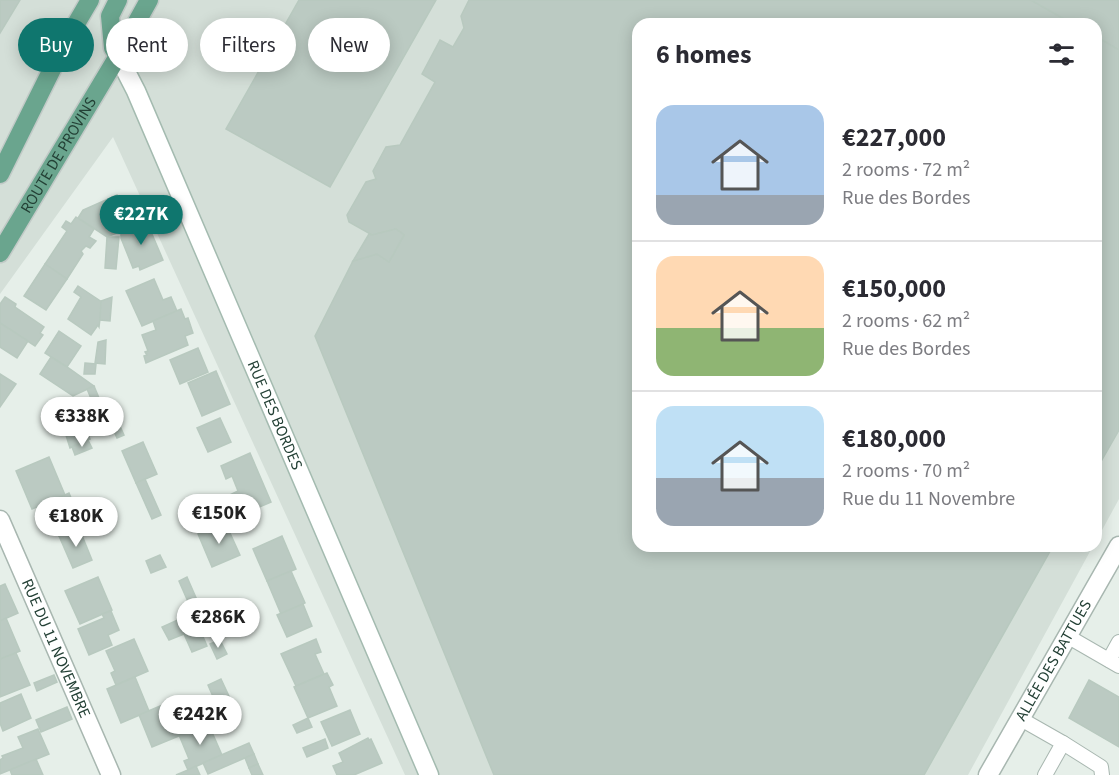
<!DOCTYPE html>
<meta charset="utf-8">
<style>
:root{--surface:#fff;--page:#f7f7f7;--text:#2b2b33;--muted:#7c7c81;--line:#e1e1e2;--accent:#0f766e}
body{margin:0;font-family:"Source Sans 3",sans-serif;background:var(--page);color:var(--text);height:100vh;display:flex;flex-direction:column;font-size:22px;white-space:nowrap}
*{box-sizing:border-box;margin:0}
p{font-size:20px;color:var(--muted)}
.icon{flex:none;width:33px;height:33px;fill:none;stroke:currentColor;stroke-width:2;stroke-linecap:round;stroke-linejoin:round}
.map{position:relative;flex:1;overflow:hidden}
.drawer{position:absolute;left:632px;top:18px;width:470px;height:534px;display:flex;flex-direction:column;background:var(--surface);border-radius:18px;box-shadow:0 3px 15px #0003}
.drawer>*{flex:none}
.top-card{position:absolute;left:18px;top:18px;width:524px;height:54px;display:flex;gap:12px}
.price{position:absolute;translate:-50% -51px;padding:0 14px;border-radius:21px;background:#fff;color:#222;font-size:20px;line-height:39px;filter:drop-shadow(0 2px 3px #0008)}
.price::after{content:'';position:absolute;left:50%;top:36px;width:18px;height:14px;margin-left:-9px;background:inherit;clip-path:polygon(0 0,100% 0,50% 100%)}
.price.selected{background:var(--accent);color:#fff}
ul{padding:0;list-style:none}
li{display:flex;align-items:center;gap:18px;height:150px;padding:0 24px}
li+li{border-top:2px solid var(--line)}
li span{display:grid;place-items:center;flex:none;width:168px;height:120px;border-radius:18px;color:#555}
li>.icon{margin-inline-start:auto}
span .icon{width:72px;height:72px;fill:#fffc;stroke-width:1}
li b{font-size:26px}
h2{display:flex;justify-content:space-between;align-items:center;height:72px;padding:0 24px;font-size:26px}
.chip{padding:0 21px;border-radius:27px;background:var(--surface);box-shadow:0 3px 15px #0003;font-size:21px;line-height:54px}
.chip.selected{background:var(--accent);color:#fff}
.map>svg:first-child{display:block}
</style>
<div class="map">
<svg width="1119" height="775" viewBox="0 0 1119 775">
<rect width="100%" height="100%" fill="#e6efe9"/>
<path fill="#d4dfd8" d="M0,0H1119V499L1095,543V24H638V546H1093L968,775H405L113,137L0,294Z"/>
<g fill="#bbcac2" stroke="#b8c9bf" stroke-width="1.5">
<path d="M0,0H20L0,33Z"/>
<path d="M299,0H436L330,187L226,129Z"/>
<path d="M469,0H1031L1073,24H638V546H1053L924,775H494L315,336L353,261L377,254L389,262L404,235L396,229L372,235L349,222L347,215L366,182L376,179L373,171L386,147L400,145L435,82L422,74L440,40L453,47L464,28L461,16Z"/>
<path d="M1031,0H1119V50L1095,36V24H1073Z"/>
<path d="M1095,36L1119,50V430L1095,472Z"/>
<path d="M117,195L119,201L129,197L141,223L107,237L78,218L83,210Z"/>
<path d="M76,217L94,229L89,237L96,241L90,248L86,246L81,251L83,254L67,279L45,264L67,231L62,227L66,221L71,224Z"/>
<path d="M146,220L163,260L140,270L139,266L133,268L121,238V231Z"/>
<path d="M396,229L404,235L389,262L377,254L353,261L369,234L372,235Z"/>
<path d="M107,237H119L116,269L105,268Z"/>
<path d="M45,264L67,279L46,310L24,296Z"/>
<path d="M154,279L163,300L171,297L177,311L142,326L126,291Z"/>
<path d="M78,286L102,302L99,327L98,325L91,335L68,319L81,297L74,292Z"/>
<path d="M5,297L16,304L15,307L44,327L40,333L43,335L35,346L0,323V304Z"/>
<path d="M112,297L110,321L100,320L101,301Z"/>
<path d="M181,309L185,319L188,318L193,333L185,336L188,345L146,363L144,356L147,355L145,352L148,351L142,335L156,330L153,321Z"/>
<path d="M0,323L28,341L17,358L0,347Z"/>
<path d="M59,331L81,346L67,367L45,353Z"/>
<path d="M106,340L105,364L95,363L98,342Z"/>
<path d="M198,348L208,372L180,384L170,360Z"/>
<path d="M51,357L67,367L94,386L73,396L40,374Z"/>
<path d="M85,363L96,364L95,374H84Z"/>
<path d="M216,371L230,404L202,416L188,383Z"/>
<path d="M0,374L16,384L0,407Z"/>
<path d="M94,386L107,417L100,420L87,389Z"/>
<path d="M73,404L81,424L83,423L90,439L70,448L58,410Z"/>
<path d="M115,415L124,435L117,438L108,418Z"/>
<path d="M220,418L231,442L208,452L197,428Z"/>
<path d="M88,440L92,448L75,455L72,447Z"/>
<path d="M143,442L157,474L136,483L122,451Z"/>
<path d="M250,453L271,502L224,522L215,502L238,491L232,476L226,479L221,466Z"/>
<path d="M49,457L65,495L32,509L16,471Z"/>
<path d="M145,479L161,515L152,519L136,483Z"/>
<path d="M69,493L83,526L59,536L45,504Z"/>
<path d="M225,522L240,555L212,567L198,534Z"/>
<path d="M79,528L92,560L73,568L59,536Z"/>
<path d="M282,536L296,569L267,581L253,549Z"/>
<path d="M160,555L166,567L151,573L146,561Z"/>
<path d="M291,571L305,603L281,614L267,581Z"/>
<path d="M98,577L112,610L80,624L65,591Z"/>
<path d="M187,577L197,600L200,599L204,609L193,613L179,581Z"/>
<path d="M5,584L18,613L0,621V586Z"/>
<path d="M303,604L312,626L287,637L277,615Z"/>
<path d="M111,611L119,630L108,635L112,645L89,655L78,629L104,618L102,614Z"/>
<path d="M193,613L207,646L192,652L184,634L169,640L162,627Z"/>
<path d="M6,618L20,651L0,659V621Z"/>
<path d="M134,639L148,671L116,685L111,673L115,671L106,651Z"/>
<path d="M316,639L321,652L315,654L324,674L296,686L281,654Z"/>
<path d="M220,640L227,654L217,659L210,644Z"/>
<path d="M16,653L30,685L0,697V659Z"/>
<path d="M327,673L333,685L329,687L337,706L308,718L294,687Z"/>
<path d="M54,675L57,682L37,691L34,683Z"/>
<path d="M135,677L149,711L121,723L107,689Z"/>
<path d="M221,679L236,711L222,717L208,685Z"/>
<path d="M1089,680L1119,697V747L1069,718Z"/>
<path d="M21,694L31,718L3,731L0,723V703Z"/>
<path d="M172,701L186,733L152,747L139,715Z"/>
<path d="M67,707L72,719L41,732L36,720Z"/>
<path d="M350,710L360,734L332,746L321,722Z"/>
<path d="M308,718L312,727L297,733L293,725Z"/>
<path d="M208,723L222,755L188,770L184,761L189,759L179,735Z"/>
<path d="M38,729L49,754L0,774V760L3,758L2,756L23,748L18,737Z"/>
<path d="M368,738L369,740L371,739L382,763L354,775H337L333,766L343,762L339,753Z"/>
<path d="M325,739L328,748L307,757L303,748Z"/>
<path d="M249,743L254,754L208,774L203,763Z"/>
<path d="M254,754L258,764L249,768L245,758Z"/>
<path d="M36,759L43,775H12L10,770Z"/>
<path d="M258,764L263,775H252L249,768Z"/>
<path d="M196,766L200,775H176L188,770Z"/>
</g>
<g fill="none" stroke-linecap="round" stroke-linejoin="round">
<g stroke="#a8b7b0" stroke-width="16">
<g id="lane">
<path d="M1067,636L1119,666"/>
<path d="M1109,660L1119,642"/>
<path d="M1019,718L1063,743L1045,775"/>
<path d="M1063,743L1101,767L1102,775"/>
</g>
</g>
<g stroke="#a8b7b0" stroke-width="21">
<g id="street">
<path id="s1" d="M0,520L111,775"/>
<path id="s2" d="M988,775L1119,546"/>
</g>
</g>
<g stroke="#a4bbb0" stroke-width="21">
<g id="secondary">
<path id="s3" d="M118,56L136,91L429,775"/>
</g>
</g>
<g stroke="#c2cac7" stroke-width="21">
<g id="primary">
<path d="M118,56L113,48L110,16L118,0"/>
<path d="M0,174L66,41L90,0"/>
<path id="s4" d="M0,253L118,56L149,0"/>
</g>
</g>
<use href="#lane" stroke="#fff" stroke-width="14"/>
<use href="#street" stroke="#fff" stroke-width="18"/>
<use href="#secondary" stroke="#fff" stroke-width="18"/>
<use href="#primary" stroke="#6aa58e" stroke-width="18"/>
</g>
<g text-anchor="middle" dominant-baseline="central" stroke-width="4.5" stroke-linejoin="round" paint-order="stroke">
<g font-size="16" fill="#244136" stroke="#f7fbf8">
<text stroke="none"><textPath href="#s4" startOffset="114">ROUTE DE PROVINS</textPath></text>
<text stroke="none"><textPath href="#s3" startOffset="392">RUE DES BORDES</textPath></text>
<text stroke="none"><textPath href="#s1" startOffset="140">RUE DU 11 NOVEMBRE</textPath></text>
<text stroke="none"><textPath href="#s2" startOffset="132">ALLÉE DES BATTUES</textPath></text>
</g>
</g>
</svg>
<b class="price selected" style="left:141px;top:246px">€227K</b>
<b class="price" style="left:82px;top:448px">€338K</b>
<b class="price" style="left:219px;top:545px">€150K</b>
<b class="price" style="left:76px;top:548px">€180K</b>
<b class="price" style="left:218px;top:649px">€286K</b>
<b class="price" style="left:200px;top:746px">€242K</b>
<div class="top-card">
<a class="chip selected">Buy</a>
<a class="chip">Rent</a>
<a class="chip">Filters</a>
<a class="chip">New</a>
</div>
<section class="drawer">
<h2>6 homes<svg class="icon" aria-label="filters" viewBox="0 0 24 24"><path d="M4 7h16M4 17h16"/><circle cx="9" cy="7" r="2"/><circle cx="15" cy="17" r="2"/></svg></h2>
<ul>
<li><span style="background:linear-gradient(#a9c7e8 75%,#9aa5b1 0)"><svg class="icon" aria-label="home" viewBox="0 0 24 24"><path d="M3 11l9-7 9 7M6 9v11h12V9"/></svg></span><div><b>€227,000</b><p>2 rooms · 72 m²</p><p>Rue des Bordes</p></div></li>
<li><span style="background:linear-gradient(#ffd9b3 60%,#8fb573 0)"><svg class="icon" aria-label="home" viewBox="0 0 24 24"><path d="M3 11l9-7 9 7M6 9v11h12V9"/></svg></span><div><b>€150,000</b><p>2 rooms · 62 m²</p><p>Rue des Bordes</p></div></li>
<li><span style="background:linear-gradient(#bfe0f5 60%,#9aa5b1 0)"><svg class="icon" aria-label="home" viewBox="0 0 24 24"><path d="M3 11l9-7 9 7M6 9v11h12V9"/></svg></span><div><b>€180,000</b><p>2 rooms · 70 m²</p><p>Rue du 11 Novembre</p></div></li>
</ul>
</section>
</div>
